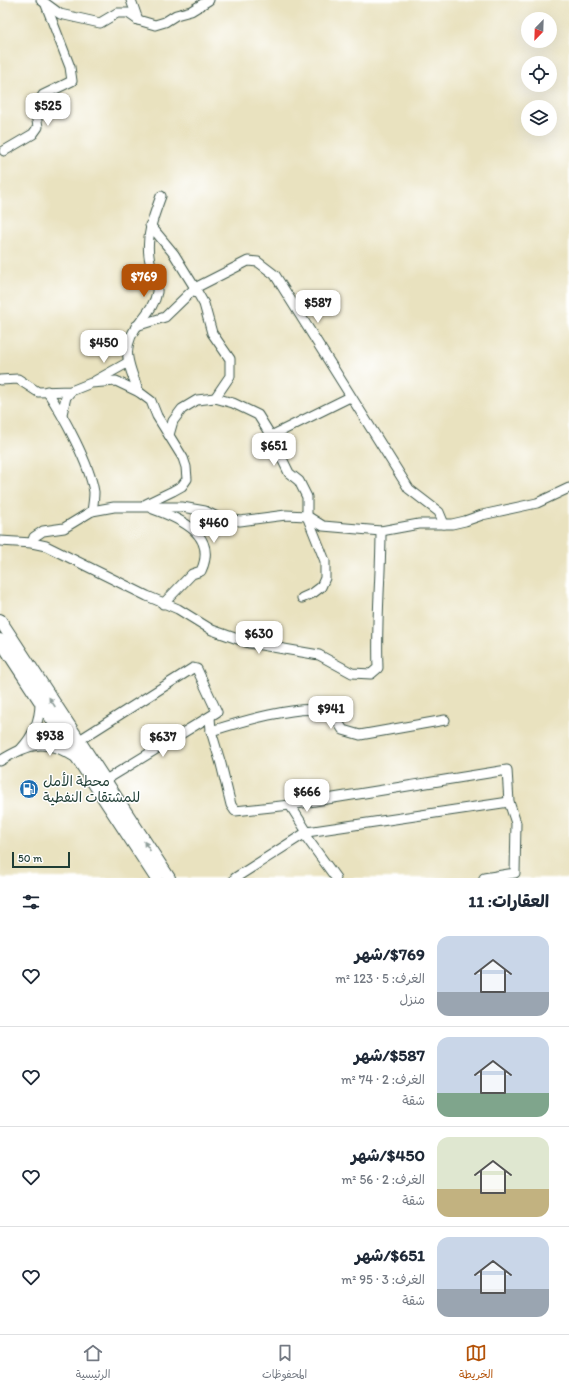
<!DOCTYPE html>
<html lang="ar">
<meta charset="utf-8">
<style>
:root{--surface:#fff;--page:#f2f2f3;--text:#1f2937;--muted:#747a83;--line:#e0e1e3;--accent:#b45309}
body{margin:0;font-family:Itim,"Playpen Sans Arabic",sans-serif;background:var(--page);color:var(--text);direction:rtl;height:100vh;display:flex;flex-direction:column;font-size:15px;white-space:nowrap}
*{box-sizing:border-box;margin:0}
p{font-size:13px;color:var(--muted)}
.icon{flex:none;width:22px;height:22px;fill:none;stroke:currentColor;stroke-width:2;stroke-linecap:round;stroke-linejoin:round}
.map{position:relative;height:878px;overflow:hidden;direction:ltr}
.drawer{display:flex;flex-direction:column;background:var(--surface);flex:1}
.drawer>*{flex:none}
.needle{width:26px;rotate:203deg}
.fabs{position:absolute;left:521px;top:12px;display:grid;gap:8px}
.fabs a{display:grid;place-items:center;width:36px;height:36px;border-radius:50%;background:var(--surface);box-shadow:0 4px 16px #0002;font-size:20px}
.scale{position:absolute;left:12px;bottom:10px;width:58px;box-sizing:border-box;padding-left:4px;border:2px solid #1f3d34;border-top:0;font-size:11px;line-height:14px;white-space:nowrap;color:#1f3d34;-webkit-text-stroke:3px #fff;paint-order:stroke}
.price{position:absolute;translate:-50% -34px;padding:0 9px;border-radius:8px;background:#fff;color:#222;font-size:13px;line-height:26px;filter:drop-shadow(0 1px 2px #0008)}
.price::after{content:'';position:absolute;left:50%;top:24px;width:12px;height:9px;margin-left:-6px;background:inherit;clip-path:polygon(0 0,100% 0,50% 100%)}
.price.current{background:var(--accent);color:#fff}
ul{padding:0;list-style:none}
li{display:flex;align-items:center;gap:12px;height:100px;padding:0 20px}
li+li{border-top:1px solid var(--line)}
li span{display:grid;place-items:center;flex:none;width:112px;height:80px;border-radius:12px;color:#555}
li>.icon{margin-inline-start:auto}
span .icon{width:48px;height:48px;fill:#fffc;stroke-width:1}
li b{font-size:17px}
h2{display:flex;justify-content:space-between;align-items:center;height:48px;padding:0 20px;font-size:17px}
.tabs{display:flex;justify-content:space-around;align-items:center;height:56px;border-top:1px solid var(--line);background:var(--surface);font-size:11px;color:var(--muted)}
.tabs a{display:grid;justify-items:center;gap:2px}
.tabs .current{color:var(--accent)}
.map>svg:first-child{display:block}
</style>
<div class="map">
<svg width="569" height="878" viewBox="0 0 569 878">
<rect width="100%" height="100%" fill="#fff"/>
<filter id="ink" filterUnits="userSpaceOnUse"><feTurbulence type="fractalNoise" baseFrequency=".025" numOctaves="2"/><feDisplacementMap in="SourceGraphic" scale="8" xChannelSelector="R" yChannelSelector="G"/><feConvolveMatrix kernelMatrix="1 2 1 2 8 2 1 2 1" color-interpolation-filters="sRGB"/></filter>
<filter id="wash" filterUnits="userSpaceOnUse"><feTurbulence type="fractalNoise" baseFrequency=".012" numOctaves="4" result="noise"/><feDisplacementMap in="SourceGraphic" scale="16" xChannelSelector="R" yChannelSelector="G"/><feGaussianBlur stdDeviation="0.9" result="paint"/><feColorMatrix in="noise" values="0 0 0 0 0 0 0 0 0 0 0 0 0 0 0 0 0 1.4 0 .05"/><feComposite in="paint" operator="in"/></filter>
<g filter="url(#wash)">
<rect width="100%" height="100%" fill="#e9e2bf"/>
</g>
<g filter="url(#ink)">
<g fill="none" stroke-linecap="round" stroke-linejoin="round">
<g stroke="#3d5649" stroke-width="11">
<g id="minor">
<path d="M41,0L60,14L100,23L117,13H128L138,20L155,25L165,22L176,15L191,11L209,0"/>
<path d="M131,0L138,20"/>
<path d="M4,151L33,134L38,127L35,108L43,95L72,81L70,67L46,5"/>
<path d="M150,225L174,254L195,288L204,304L212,333L230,359V376L215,398"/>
<path d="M136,326L165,317L195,288L248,261L258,262L275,275L409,489L439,512L444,524"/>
<path d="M0,380L18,379L38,392L71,391L91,383L116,381L139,392L151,401L157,416L183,458L186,467L187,479L182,486L173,491L146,504"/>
<path d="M95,381L127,363"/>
<path d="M47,391C63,415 90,465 94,492C94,498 93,505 92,511"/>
<path d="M139,392C128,364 119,346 141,321C148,312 155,304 157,292C158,280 150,267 149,256C146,235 154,215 161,196"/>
<path d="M62,414L66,397L71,391"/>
<path d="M169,435L173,421L182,409L197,400L215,398L233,403L258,415L271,436L289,473L299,481L307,497V516L325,561V578L321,587L313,593L302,598"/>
<path d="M271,436L350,397"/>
<path d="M153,509C181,519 218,535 201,571L192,574L163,604"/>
<path d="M0,541L32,543L46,546L147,596L178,609L212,630L249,643L319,655L352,673L371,674L378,668C376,622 381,576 381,531"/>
<path d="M32,543L34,537L43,531L64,528L92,511L114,507H182L205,511L219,518L240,521L286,515L307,516L323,526L381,531L419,524H452L465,521L482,515L537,503L569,488"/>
<path d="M210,717L211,731L221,764L231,805L235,811L290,805L507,770L509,802L516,823L515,873L484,878"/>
<path d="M211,731C237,723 298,704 324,711C332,713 339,723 343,730L360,735L445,720"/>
<path d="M78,741L193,668L197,669L217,712L104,781"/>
<path d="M21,749C34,735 40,721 40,703"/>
<path d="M0,761C30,743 45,738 76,758"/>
<path d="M290,805L307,832"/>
<path d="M304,834L336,878"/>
<path d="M235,878L307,832L509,802"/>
</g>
</g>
<g stroke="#3d5649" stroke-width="14">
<g id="major">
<path d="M0,620L169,878"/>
<path d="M0,640L156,878"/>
</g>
</g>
<use href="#minor" stroke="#fff" stroke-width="9"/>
<use href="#major" stroke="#fff" stroke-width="12"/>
</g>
<defs><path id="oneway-solid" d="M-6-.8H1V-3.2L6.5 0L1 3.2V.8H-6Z"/></defs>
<g fill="#8f9e9a">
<use href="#oneway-solid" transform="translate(52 702) rotate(-123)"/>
<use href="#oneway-solid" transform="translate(147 846) rotate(-124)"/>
</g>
</g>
<defs>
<g id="fuel-disc" transform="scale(1)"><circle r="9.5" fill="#1f6fb2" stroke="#fff"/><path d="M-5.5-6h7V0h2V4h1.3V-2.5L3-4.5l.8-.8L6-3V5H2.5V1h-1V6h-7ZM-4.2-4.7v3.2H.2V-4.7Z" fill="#fff"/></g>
</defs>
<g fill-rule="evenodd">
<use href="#fuel-disc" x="29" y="789"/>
</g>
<g text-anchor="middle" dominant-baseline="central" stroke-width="3" stroke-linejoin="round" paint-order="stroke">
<g font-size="14" fill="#1f3d34" stroke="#fff" text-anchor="start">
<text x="43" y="781">محطة الأمل<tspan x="43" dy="16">للمشتقات النفطية</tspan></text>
</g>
</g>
</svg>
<div class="fabs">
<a><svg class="needle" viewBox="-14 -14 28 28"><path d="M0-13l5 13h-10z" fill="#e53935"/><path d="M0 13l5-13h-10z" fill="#747a83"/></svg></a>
<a><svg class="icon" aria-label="locate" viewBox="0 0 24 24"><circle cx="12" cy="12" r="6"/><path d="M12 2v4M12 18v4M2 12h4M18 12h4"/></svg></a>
<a><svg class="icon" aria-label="layers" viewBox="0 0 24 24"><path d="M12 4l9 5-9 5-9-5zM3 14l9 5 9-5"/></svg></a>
</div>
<div class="scale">50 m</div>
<b class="price" style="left:48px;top:127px">$525</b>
<b class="price current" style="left:144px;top:298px">$769</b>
<b class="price" style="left:318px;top:324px">$587</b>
<b class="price" style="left:104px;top:364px">$450</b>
<b class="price" style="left:274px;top:467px">$651</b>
<b class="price" style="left:214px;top:544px">$460</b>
<b class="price" style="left:259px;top:655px">$630</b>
<b class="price" style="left:331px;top:730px">$941</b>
<b class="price" style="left:50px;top:757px">$938</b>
<b class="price" style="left:163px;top:758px">$637</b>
<b class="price" style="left:307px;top:813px">$666</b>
</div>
<section class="drawer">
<h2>العقارات: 11<svg class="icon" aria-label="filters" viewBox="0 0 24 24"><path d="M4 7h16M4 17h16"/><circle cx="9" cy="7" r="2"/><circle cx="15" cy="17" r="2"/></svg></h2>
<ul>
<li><span style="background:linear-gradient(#c9d6e8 70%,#9aa5b1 0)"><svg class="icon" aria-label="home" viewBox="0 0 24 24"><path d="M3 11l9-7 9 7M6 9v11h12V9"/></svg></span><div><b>$769/شهر</b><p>الغرف: 5 · 123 m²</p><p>منزل</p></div><svg class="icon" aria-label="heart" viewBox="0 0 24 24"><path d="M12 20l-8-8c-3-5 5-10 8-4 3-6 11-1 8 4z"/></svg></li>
<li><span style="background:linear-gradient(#c9d6e8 70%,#7fa58c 0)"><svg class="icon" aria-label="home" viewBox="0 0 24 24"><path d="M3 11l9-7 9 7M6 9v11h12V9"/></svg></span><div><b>$587/شهر</b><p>الغرف: 2 · 74 m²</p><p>شقة</p></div><svg class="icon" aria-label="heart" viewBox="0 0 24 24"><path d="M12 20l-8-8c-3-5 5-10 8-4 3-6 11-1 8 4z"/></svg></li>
<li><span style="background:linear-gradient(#dfe7d0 65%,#c2b280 0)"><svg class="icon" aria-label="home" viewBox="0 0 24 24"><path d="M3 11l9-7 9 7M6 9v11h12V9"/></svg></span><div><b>$450/شهر</b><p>الغرف: 2 · 56 m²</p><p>شقة</p></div><svg class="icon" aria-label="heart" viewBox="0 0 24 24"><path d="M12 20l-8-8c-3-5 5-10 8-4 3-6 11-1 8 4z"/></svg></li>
<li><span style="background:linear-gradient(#c9d6e8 65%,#9aa5b1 0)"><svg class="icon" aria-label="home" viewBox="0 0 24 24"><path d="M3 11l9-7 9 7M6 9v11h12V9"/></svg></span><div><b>$651/شهر</b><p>الغرف: 3 · 95 m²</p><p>شقة</p></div><svg class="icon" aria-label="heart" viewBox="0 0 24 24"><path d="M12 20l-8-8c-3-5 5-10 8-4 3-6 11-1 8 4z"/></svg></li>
</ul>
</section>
<nav class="tabs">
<a class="current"><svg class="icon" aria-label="map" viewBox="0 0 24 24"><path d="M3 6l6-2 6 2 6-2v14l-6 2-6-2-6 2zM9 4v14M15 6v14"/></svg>الخريطة</a>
<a><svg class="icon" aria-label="saved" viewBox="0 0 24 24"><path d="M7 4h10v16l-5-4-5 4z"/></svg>المحفوظات</a>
<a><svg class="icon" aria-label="home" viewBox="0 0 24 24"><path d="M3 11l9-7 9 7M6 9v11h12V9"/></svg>الرئيسية</a>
</nav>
